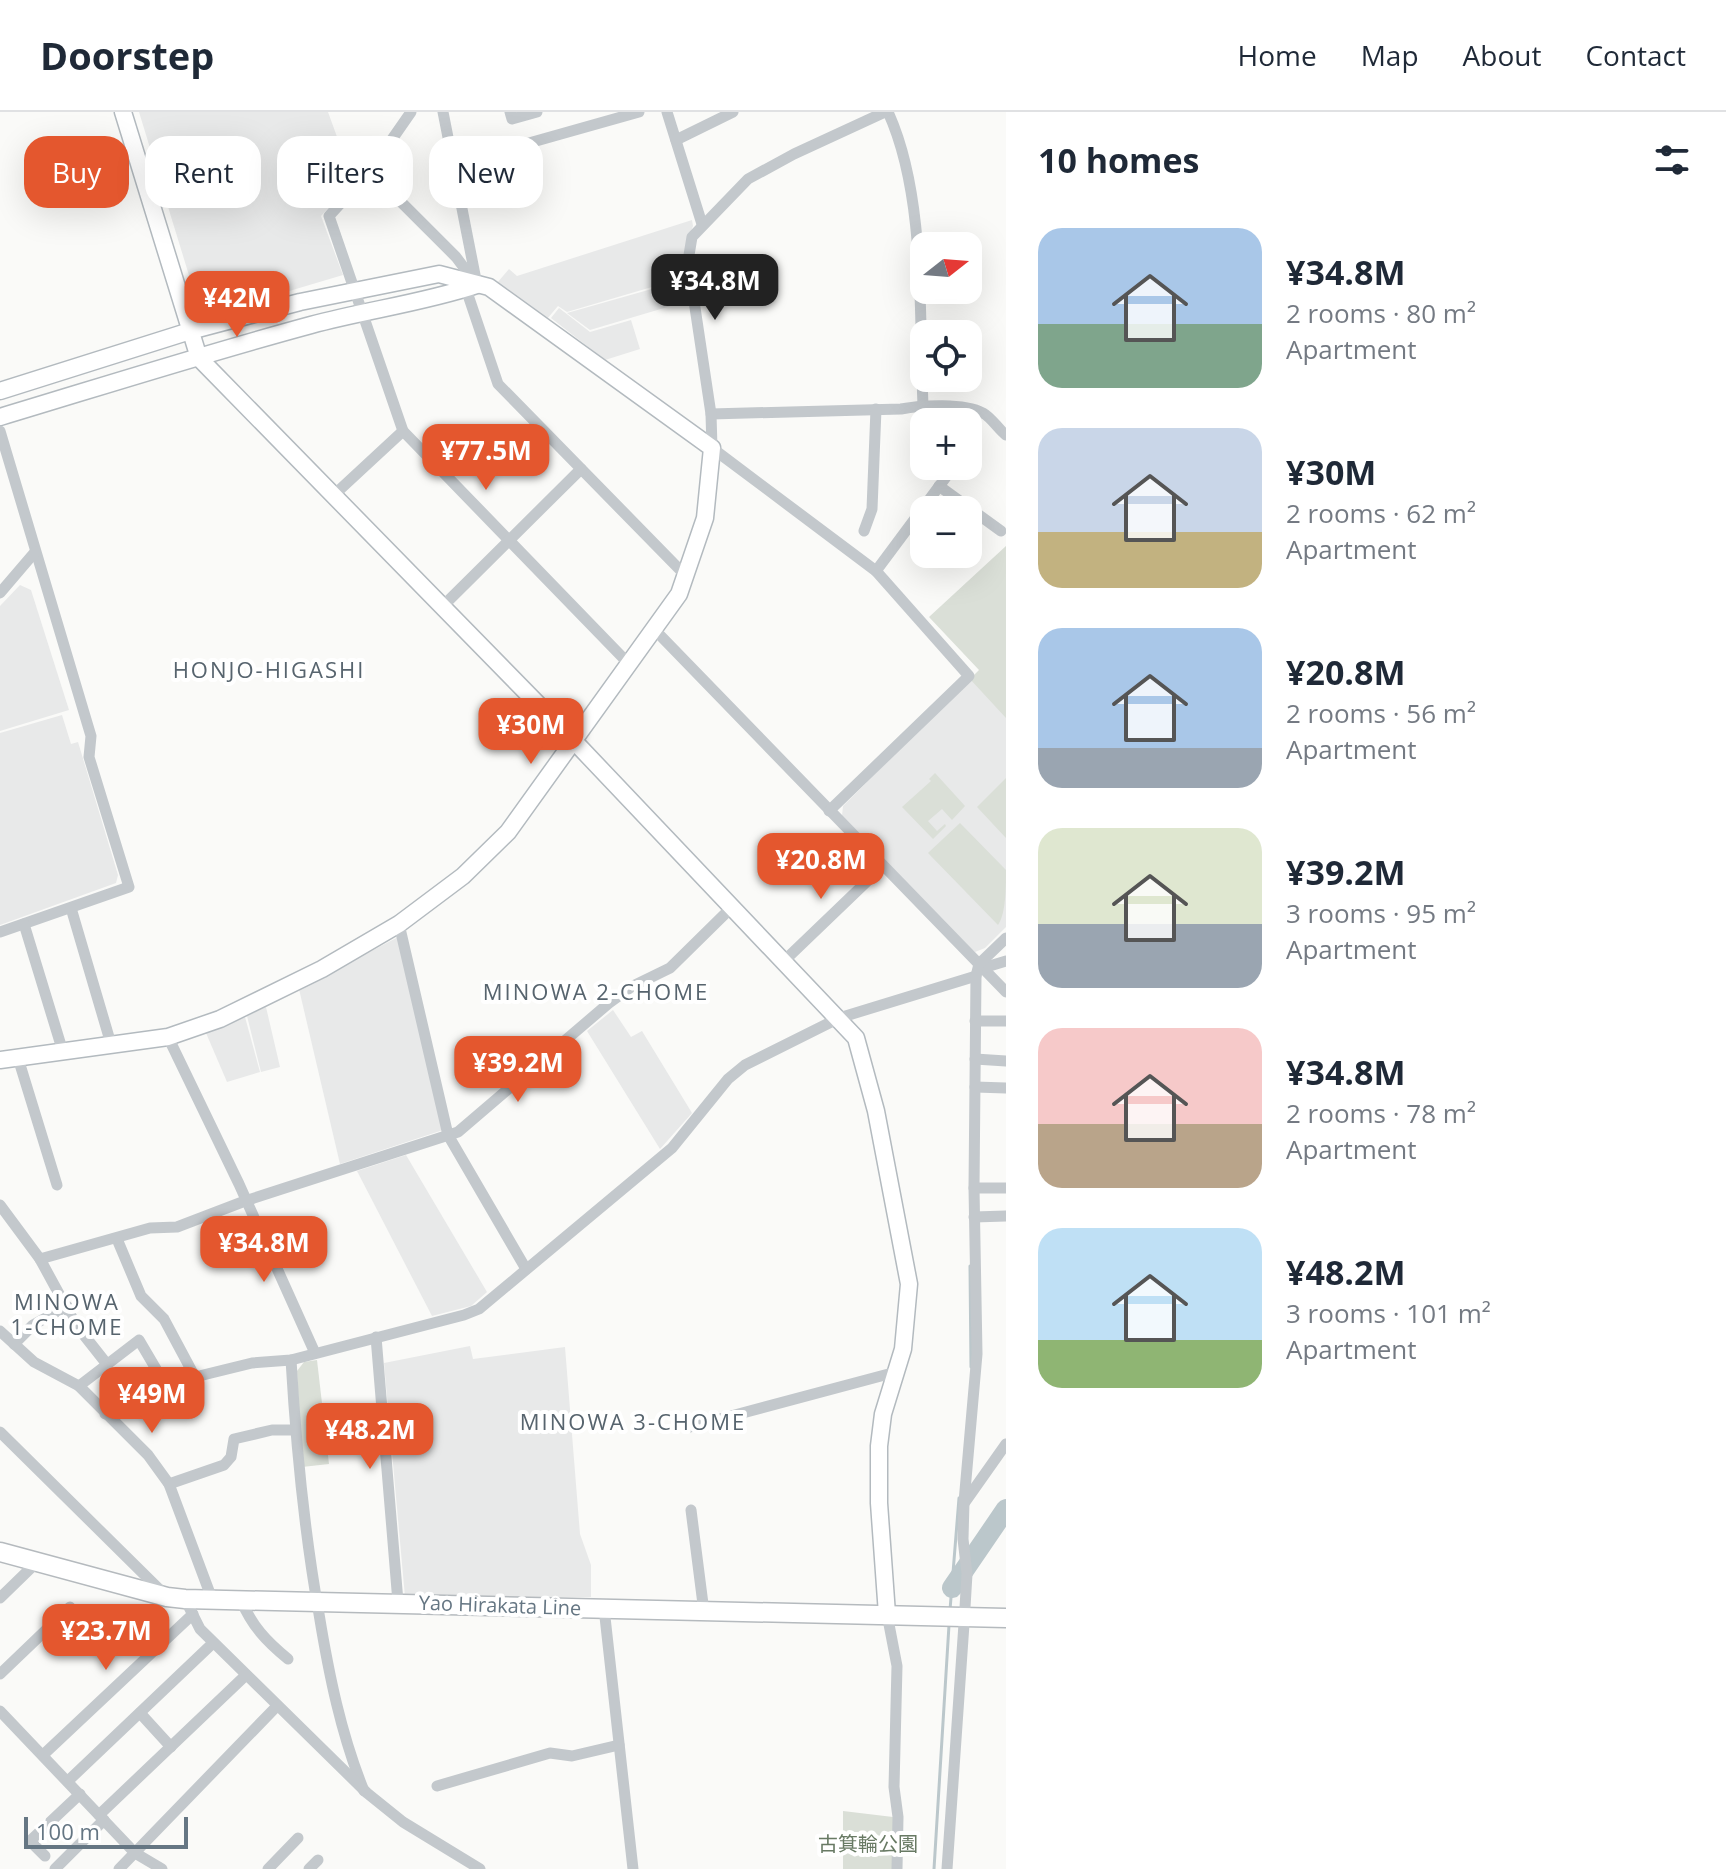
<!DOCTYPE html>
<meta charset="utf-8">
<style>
:root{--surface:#fff;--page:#f6f6f7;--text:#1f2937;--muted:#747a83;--line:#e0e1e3;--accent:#e4572e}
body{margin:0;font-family:"Open Sans","Noto Sans JP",sans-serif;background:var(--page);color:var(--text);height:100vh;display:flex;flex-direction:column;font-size:30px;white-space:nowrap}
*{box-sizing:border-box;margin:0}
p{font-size:26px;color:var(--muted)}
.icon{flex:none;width:44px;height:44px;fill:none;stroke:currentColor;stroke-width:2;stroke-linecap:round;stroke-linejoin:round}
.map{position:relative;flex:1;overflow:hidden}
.sheet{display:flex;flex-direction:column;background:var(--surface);width:720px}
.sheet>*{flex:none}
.top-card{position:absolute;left:24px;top:24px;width:760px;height:72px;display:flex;gap:16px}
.needle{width:52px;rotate:73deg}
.buttons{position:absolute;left:910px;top:120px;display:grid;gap:16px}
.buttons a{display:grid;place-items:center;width:72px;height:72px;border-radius:16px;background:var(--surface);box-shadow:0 8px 32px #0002;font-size:40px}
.scale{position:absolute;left:24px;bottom:20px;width:164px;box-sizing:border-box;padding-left:8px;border:4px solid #657683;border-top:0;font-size:22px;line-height:28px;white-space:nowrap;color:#657683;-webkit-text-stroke:6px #fff;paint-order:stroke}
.price{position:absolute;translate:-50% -68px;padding:0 18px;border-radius:16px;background:var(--accent);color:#fff;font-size:26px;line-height:52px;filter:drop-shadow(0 2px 4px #0008)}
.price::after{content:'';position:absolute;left:50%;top:48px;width:24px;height:18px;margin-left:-12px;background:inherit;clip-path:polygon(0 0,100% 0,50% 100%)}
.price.current{background:#222;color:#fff}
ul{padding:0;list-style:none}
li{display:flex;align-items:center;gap:24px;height:200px;padding:0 32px}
li span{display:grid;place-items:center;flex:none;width:224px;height:160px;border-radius:24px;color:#555}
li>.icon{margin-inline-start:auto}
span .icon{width:96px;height:96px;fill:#fffc;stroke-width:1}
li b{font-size:34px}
h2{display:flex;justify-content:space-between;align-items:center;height:96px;padding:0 32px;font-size:34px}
.chip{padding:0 28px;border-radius:24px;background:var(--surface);box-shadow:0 8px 32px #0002;font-size:28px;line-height:72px}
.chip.current{background:var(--accent);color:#fff}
header{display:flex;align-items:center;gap:48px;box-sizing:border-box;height:112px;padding:0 40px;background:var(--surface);border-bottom:2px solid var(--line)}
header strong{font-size:38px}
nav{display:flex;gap:44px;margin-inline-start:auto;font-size:28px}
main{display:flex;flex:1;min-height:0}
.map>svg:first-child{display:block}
</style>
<header>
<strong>Doorstep</strong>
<nav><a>Home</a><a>Map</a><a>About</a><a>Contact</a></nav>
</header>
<main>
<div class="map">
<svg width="1006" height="1757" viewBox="0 0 1006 1757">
<rect width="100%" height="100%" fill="#fafaf8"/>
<g fill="#e8e9e9">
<path d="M139,0H328L340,33L336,35L355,67L321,104L343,163L209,203L199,196Z"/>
<path d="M692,108L693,114L685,135L686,165L567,200L558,194L547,207L497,171L509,157L517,164Z"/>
<path d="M687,167L691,188L590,218L567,201Z"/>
<path d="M559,196L590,220L631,208L640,237L605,248L551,206Z"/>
<path d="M1006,434V815L985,836L975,840L842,704L843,694L979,559Z"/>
<path d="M20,473L31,478L69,598L0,619V494Z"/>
<path d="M62,603L71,632L78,630L118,763L116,771L0,813V621Z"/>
<path d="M400,824L443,1018L340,1052L299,877Z"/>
<path d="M266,895L280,955L261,960L247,904Z"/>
<path d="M613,898L631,925L642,919L692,1001L660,1037L587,919Z"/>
<path d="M245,905L260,960L227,970L206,921Z"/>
<path d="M406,1043L487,1180L471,1194L432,1204L357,1059Z"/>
<path d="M470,1234L473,1247L565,1235L580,1422L591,1453V1485H405L384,1251Z"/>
</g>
<g fill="#dadfd7">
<path d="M1006,434V606L970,567L979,558L929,505Z"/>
<path d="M935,661L965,694L952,708L942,697L928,709L937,719L945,712L946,714L933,727L902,695L931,669L929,667Z"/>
<path d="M1006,666V726L977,695Z"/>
<path d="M960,711L1006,758C1006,775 1006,801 998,813L928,741Z"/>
<path d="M317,1248L329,1352L302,1355L297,1259L304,1250Z"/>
<path d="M843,1699L893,1705V1757H843Z"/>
</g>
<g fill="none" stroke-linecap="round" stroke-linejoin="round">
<g stroke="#bbc7cb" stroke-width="3">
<path d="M970,1154L971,1255"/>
<path d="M950,1498L959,1386"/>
<path d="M934,1757L949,1513"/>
</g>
<path stroke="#bbc7cb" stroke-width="20" d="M952,1476L1006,1397"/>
<g stroke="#b3babf" stroke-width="19">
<g id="secondary">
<path d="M123,0L199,246L574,629L856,926L876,999L909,1172L903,1237L883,1302L879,1334V1391L887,1502"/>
<path d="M0,279L190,219L300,190L439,162L489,175L712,336L705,406L679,482L508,720L463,764L399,812L322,857L220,907L168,925L0,948"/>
<path d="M0,305C103,274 207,241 311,213C366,198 423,191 477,173"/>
</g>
</g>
<g stroke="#b5babe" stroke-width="21">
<path id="primary" d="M0,1440L167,1485L185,1487L1006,1506"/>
</g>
<g stroke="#c3c8cc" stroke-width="11">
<path d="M411,0L370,59L329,104L403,319L628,551"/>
<path d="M443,0L477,173"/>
<path d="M510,0L512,7L537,0"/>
<path d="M667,0L702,112"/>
<path d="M888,0C926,83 919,203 923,293"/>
<path d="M676,28L733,0"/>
<path d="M529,31L639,0"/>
<path d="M370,59L456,145L474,169"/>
<path d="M466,177L498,272L687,465"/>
<path d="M711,302L901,297C922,293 964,291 983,301C992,306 998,317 1006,323"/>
<path d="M0,319L91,624L89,645L129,775L0,820"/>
<path d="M939,374L1001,419"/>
<path d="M335,382L403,319"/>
<path d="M864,419L872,397L876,297"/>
<path d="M876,459L949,361"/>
<path d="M0,481L35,440"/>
<path d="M442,495L581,357"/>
<path d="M653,516L1006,880"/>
<path d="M829,699L969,564L876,459L712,336L711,302L688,149L692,125L748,67L794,42L885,0"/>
<path d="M71,796L111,932"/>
<path d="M24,812L63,940"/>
<path d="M399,812L448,1023L526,1157"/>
<path d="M784,849L883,754"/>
<path d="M983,856L1006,849"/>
<path d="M975,909H1006"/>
<path d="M168,925L239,1072L315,1241"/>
<path d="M18,946L57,1073"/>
<path d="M975,947L1006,949"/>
<path d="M975,975L1006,976"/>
<path d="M974,1076H1006"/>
<path d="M0,1093L40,1147L76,1213L106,1251"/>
<path d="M974,1105L1006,1104"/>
<path d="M117,1127L141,1184L164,1207L195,1265L252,1251L291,1248L464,1203L479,1197L672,1036L728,967L745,953L839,906L976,864"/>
<path d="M40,1147L150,1116L177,1115L245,1089L458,1020L609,891L631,875L670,856L732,795"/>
<path d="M0,1219L34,1250L79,1274L148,1343L169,1372L212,1487"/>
<path d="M376,1225L398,1490"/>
<path d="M14,1232L33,1213L67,1194"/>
<path d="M291,1248C296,1334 304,1418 319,1502C329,1563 341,1622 364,1679"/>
<path d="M79,1274L139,1228L159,1262L134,1277L105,1302"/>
<path d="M690,1315L896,1260"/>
<path d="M0,1320L164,1482"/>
<path d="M169,1372L224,1353L231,1345L234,1327L272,1318H295"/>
<path d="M965,1390L1006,1332"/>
<path d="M691,1398L704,1500"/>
<path d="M0,1486L37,1450"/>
<path d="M185,1487L200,1517L367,1681L403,1710L480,1757"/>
<path d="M241,1488C252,1514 266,1529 288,1547"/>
<path d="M604,1496L633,1757"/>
<path d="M887,1502L897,1554L894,1675L898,1705L897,1757"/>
<path d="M0,1562L70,1495"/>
<path d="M0,1599L135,1741L162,1757"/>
<path d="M140,1601L171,1635"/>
<path d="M43,1643L193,1502"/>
<path d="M68,1669L213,1531"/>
<path d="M437,1674L550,1641L572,1644L619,1633"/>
<path d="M99,1703L246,1563"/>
<path d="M45,1744L30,1729L80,1682"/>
<path d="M55,1757L104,1708"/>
<path d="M119,1757L277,1594"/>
<path d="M268,1757L298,1726"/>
<path d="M309,1757L318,1748"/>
<path d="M947,1757L964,1512L967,1462L963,1427L964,1390L977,1242L974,1076L976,864L979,852L1006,826"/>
</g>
<use href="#secondary" stroke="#fff" stroke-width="16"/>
<use href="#primary" stroke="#fff" stroke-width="18"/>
</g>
<g text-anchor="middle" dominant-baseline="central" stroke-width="8" stroke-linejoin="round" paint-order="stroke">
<g font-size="20" fill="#657683" stroke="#fff">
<text transform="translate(500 1493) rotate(2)">Yao Hirakata Line</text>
</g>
<g font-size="20" fill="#687a64" stroke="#fff">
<text x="868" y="1731">古箕輪公園</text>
</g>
<g font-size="22" letter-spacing="2" fill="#57646e" stroke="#fff">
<text x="269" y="557">HONJO-HIGASHI</text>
<text x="596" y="879">MINOWA 2-CHOME</text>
<text x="67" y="1189">MINOWA<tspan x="67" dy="25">1-CHOME</tspan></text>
<text x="633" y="1309">MINOWA 3-CHOME</text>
</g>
</g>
</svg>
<div class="buttons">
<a><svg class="needle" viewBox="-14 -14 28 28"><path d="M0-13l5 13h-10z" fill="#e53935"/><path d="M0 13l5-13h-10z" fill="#747a83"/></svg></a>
<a><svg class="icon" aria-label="locate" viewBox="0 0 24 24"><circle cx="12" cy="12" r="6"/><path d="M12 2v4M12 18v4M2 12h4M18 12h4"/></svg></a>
<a>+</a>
<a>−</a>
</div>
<div class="scale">100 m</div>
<b class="price current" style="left:715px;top:210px">¥34.8M</b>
<b class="price" style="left:237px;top:227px">¥42M</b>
<b class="price" style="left:486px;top:380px">¥77.5M</b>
<b class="price" style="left:531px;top:654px">¥30M</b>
<b class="price" style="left:821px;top:789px">¥20.8M</b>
<b class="price" style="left:518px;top:992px">¥39.2M</b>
<b class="price" style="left:264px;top:1172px">¥34.8M</b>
<b class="price" style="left:152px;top:1323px">¥49M</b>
<b class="price" style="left:370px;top:1359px">¥48.2M</b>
<b class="price" style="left:106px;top:1560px">¥23.7M</b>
<div class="top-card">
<a class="chip current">Buy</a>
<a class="chip">Rent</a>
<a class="chip">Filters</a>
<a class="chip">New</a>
</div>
</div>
<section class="sheet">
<h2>10 homes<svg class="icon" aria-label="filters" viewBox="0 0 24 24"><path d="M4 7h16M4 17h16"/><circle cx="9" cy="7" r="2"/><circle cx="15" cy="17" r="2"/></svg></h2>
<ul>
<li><span style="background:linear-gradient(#a9c7e8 60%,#7fa58c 0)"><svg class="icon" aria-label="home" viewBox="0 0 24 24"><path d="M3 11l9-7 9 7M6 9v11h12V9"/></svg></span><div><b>¥34.8M</b><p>2 rooms · 80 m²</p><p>Apartment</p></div></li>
<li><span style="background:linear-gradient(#c9d6e8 65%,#c2b280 0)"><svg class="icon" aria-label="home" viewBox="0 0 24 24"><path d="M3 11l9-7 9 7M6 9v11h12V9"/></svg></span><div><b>¥30M</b><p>2 rooms · 62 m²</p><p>Apartment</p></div></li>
<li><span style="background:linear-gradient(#a9c7e8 75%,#9aa5b1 0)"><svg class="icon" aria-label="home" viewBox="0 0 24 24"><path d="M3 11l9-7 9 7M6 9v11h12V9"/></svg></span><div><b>¥20.8M</b><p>2 rooms · 56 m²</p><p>Apartment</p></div></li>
<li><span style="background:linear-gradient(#dfe7d0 60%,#9aa5b1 0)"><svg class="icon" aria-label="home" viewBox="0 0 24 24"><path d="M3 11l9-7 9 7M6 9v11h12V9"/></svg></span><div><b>¥39.2M</b><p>3 rooms · 95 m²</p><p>Apartment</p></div></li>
<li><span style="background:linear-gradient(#f6c9c9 60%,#b9a48a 0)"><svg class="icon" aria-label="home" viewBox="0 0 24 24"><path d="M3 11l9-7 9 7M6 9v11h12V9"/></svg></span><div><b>¥34.8M</b><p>2 rooms · 78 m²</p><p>Apartment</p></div></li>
<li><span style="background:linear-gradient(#bfe0f5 70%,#8fb573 0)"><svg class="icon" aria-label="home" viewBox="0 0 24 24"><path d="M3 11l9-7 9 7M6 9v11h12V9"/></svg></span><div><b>¥48.2M</b><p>3 rooms · 101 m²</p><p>Apartment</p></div></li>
</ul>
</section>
</main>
